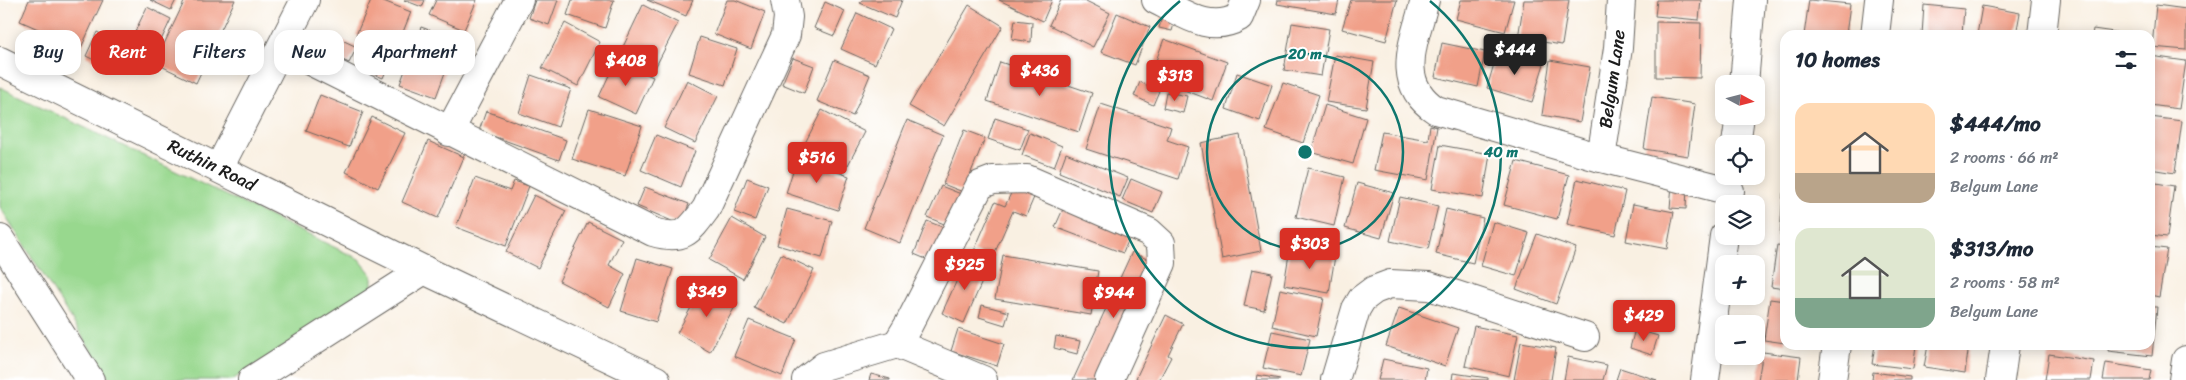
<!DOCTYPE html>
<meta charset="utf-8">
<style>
:root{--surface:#fff;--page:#f6f6f7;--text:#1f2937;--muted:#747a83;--accent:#d93025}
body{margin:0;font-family:Sriracha,sans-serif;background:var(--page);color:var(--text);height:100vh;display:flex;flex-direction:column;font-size:19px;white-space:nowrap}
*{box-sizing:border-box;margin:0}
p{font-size:16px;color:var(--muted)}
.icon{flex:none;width:28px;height:28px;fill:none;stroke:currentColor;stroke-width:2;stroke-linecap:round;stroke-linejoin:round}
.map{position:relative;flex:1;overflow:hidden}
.sheet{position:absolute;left:1780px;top:30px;width:375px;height:320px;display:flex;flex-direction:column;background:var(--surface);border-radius:15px;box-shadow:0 2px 12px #0003}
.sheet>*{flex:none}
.banner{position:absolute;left:15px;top:30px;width:475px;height:45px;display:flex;gap:10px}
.needle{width:32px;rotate:97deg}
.controls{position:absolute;left:1715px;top:75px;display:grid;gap:10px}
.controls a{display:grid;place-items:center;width:50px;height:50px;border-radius:10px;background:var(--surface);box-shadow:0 2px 12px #0003;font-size:25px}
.price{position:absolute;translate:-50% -42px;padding:0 11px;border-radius:5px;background:var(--accent);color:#fff;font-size:16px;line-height:32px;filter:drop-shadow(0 1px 2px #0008)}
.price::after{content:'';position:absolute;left:50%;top:30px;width:15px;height:11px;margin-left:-8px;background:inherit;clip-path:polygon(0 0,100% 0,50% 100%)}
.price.active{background:#222;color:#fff}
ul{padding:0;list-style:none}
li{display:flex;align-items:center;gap:15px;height:125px;padding:0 15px}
li span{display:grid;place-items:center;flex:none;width:140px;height:100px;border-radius:15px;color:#555}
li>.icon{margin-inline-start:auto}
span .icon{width:60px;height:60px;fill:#fffc;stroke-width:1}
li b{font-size:21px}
h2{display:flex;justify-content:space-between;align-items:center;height:60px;padding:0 15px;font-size:21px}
.pill{padding:0 18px;border-radius:15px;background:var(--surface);box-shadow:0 2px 12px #0003;font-size:18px;line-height:45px}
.pill.active{background:var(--accent);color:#fff}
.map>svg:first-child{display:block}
</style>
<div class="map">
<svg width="2186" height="380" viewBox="0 0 2186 380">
<rect width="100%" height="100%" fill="#fff"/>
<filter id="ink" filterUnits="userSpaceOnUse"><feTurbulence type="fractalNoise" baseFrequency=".02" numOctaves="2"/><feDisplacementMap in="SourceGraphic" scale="10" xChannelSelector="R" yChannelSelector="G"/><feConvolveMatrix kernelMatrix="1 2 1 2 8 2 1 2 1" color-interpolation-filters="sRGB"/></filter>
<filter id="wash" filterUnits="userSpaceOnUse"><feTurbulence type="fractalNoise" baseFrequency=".0096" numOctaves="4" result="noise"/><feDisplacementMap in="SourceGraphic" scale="20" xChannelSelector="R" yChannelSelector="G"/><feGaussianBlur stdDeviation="1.12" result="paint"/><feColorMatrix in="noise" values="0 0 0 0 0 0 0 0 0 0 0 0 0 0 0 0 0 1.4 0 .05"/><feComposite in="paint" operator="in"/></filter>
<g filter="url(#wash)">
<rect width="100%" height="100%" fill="#f9f0e2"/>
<path fill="#98d88e" stroke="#5a7a55" d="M0,87L359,259L372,275V289L232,380H110L0,207Z"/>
<g id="blocks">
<g fill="#f1a089">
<path d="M29,0H103L81,48L20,21Z"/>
<path d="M150,0H176L171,10Z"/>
<path d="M185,0H235L196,83L155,63Z"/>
<path d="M371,0H381L411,12L395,52L356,35Z"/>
<path d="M404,0H425L422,7Z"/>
<path d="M436,0H477L464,30L429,15Z"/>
<path d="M535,0H558L549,25L529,18Z"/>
<path d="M572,0H614L605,28L567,15Z"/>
<path d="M647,0H693L686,16Z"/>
<path d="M727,0H735L765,12L751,49L714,34Z"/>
<path d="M862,0H902L895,18L860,3Z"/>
<path d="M999,0H1052L1043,21Z"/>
<path d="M1061,0H1084L1110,13L1093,47L1049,25Z"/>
<path d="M1278,0H1339L1336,14L1277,4Z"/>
<path d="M1351,0H1397L1386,41L1342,29Z"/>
<path d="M1461,0H1514L1505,32L1456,19Z"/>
<path d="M1524,0H1569L1562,45L1518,38Z"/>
<path d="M1657,0H1701L1699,20L1655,16Z"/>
<path d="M1809,0L1850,4L1846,35H1804Z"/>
<path d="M825,2L845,11L834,36L814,28Z"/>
<path d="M643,5L678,23L655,68L621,51Z"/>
<path d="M969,5L1003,26L944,126L909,106Z"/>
<path d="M1924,5L1964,9L1962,35H1922Z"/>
<path d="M2156,5L2186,9V50L2152,47Z"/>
<path d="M1982,6L2020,13L2016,35H1977Z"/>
<path d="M147,7L171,19L149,66L124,54Z"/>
<path d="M1164,10L1177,13L1172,31L1159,28Z"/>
<path d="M857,13L891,29L875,64L841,49Z"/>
<path d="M1117,13L1150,27L1135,65L1101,52Z"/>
<path d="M1015,20L1032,22L1031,42L1012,39Z"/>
<path d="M1656,22L1701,23L1700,78L1656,77Z"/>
<path d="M565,23L600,42L578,86L542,68Z"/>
<path d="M1292,23L1329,29L1321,76L1284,70Z"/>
<path d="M421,27L457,40L436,97L400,84Z"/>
<path d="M2093,29L2128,34V35H2092Z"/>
<path d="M97,32L125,45L114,70L86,56Z"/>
<path d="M700,37L737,49L725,85L689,73Z"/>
<path d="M1164,39L1227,62L1213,101L1150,77Z"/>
<path d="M342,40L357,47L349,63L334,56Z"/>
<path d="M1442,43L1485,52L1478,87L1435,77Z"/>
<path d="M1498,50L1544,64L1532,102L1487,88Z"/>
<path d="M372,54L390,61L383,78L366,71Z"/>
<path d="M1335,55L1374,62L1366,108L1326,102Z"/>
<path d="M2150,56L2186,61L2179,109L2150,105Z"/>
<path d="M793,58L814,66L804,93L782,84Z"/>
<path d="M616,60L653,77L636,114L599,97Z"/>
<path d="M834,60L870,75L853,116L817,101Z"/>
<path d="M1550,60L1590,67L1580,122L1542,115Z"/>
<path d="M1000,62L1092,93L1079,132L987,101Z"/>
<path d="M1237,73L1272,85L1260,121L1226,109Z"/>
<path d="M531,75L571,89L558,127L519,113Z"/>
<path d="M687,80L718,96L695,143L664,128Z"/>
<path d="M1140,82L1159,91L1153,105L1134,96Z"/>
<path d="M1283,83L1319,95L1303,143L1266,130Z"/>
<path d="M1166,92L1187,96L1183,113L1163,108Z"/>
<path d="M320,95L363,112L349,147L306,131Z"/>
<path d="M1652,97L1695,104L1688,156L1644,149Z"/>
<path d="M1101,104L1171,127L1167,140L1188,147L1178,179L1086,149Z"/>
<path d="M1325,105L1366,118L1353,164L1311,152Z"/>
<path d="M589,109L642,126L625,176L572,159Z"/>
<path d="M822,110L865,132L848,165L805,143Z"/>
<path d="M486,111L566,140L559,160L479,131Z"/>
<path d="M372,117L405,133L378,188L346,172Z"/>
<path d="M2150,117L2182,121L2175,173L2150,169Z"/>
<path d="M995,118L1028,129L1020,150L988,139Z"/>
<path d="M907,120L943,135L900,243L864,228Z"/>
<path d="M1430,125L1437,127L1428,180L1374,170L1382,132L1428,140Z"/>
<path d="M964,130L985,138L963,192L943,184Z"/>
<path d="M1030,133L1062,146L1054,167L1022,155Z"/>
<path d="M656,135L695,151L681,187L641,170Z"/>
<path d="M1240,135L1261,251L1222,259L1201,143Z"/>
<path d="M428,141L464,157L438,218L402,202Z"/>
<path d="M1440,145L1490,154L1483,198L1432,189Z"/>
<path d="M1066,153L1128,178L1120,197L1059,172Z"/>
<path d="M797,158L849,176L838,210L786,193Z"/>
<path d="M1516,161L1569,175L1557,219L1504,205Z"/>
<path d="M1308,168L1345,177L1334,226L1296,217Z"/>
<path d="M475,178L510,191L514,181L529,186L506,246L456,227Z"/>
<path d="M747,178L768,186L755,220L734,212Z"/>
<path d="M1131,179L1162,192L1153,213L1122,200Z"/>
<path d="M1577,179L1625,191L1615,235L1567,224Z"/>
<path d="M2150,182L2174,186L2167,237L2150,235Z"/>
<path d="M1357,183L1394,193L1381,238L1345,228Z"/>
<path d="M1015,185L1035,195L1026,216L1013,211L992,259L974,251L995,202L1005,206Z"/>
<path d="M1672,185L1687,186L1686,209L1670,208Z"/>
<path d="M941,186L961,194L949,226L927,217Z"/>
<path d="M645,187L689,204L681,225L637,206Z"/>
<path d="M1783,193H1785V236L1780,235Z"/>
<path d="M534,195L566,211L538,268L506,252Z"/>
<path d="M1400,197L1438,206L1428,249L1390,241Z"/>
<path d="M1633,204L1674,212L1667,249L1626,241Z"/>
<path d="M1064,207L1131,234L1123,253L1055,227Z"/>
<path d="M787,209L832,221L822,258L777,245Z"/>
<path d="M1446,209L1483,218L1473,263L1436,254Z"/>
<path d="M732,218L765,237L743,279L709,260Z"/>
<path d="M927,221L947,229L933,262L914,254Z"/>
<path d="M588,222L622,239L609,265L625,274L609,307L559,281Z"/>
<path d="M1493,222L1529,233L1516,276L1481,266Z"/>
<path d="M1537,234L1576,248L1556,304L1516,289Z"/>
<path d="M1777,245L1785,246V289L1771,287Z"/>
<path d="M2150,247L2167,249L2159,297L2150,295Z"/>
<path d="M1290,248L1335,256L1329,293L1284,285Z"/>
<path d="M1132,252L1153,262L1099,380H1073Z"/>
<path d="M781,254L814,270L787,324L754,308Z"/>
<path d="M1003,255L1098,271L1091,315L995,299Z"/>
<path d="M637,258L673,269L656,322L621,311Z"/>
<path d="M967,258L988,268L964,323L942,313Z"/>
<path d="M1252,269L1272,273L1264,310L1244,306Z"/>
<path d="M704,284L737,303L710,352L677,333Z"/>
<path d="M1280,289L1324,298L1316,336L1272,326Z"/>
<path d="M1770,299L1785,301V343L1764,340Z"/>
<path d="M982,305L1009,312L1005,325L979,317Z"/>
<path d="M2150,307H2157L2152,356L2108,351L2109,345H2150Z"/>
<path d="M1399,308L1458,328L1445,366L1386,346Z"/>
<path d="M1166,315L1183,324L1168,355L1171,357L1159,380H1140L1136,378Z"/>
<path d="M749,320L796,339L782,376L734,356Z"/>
<path d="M1474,326L1518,335L1509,376L1465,366Z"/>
<path d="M958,329L1004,344L997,366L951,351Z"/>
<path d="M1635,329L1658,336L1652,355L1630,348Z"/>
<path d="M1272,331L1310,339L1301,376L1263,368Z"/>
<path d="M1056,336L1080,341L1077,354L1054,348Z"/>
<path d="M1521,342L1556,348L1551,380H1514Z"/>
<path d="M1875,345H1916L1913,369L1872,364Z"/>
<path d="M1928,345H1969L1965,373L1924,367Z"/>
<path d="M2071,345H2095L2094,349Z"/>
<path d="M1763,352L1801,357L1798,380H1758Z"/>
<path d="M2049,354L2094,361L2091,380H2045Z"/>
<path d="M1568,357L1607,365L1603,380H1564Z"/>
<path d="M1383,359L1427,368L1425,380H1378Z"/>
<path d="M2106,363L2151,370L2149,380H2103Z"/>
<path d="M1620,368L1657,380H1616Z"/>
<path d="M1873,372L1910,377V380H1872Z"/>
<path d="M1453,373L1488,378V380H1452Z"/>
<path d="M871,374L890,379V380H869Z"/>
<path d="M1257,375L1280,379V380H1256Z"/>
</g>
</g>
</g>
<g filter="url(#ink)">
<use href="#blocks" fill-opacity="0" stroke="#696661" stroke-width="1"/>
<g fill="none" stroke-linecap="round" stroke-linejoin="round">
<g stroke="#696661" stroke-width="30">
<g id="minor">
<path d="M1156,0C1183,13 1210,34 1239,17L1246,0"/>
<path d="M1425,0C1415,40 1393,82 1436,110L1601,158L1730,191"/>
<path d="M1875,35L1879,0"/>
<path d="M2042,35L2046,0"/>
<path d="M282,47L653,232C683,241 689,232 706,209L786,35L788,17L785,0"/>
<path d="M0,61L424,270L656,380"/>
<path d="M1744,84L1751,0"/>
<path d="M449,132L519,0"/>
<path d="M1736,144L1740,116"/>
<path d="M1601,158L1618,48L1621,0"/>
<path d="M219,168L305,0"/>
<path d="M0,239L90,380"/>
<path d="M897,344L909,324L980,185L993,180L1027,179L1149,232L1161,243L1162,263L1109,380"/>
<path d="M252,380L424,270"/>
<path d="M806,380L824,366L897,344L983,380"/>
<path d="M1335,380L1356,309L1362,299L1374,290L1390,284L1429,286L1585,337"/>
<path d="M1705,380L1724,236"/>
<path d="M1832,380L1837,345"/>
<path d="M2000,380L2005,345"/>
<path d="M2183,380L2186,360"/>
</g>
</g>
<use href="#minor" stroke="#fff" stroke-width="28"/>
</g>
</g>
<g fill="none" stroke="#0f766e" stroke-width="2.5">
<circle cx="1305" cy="152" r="98"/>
<path d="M1430 1A196 196 0 1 1 1180 1"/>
</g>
<g text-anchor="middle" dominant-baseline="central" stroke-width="4" stroke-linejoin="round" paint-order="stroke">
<g font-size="18" fill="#1c1c1c" stroke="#fff">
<text transform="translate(1612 79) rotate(-82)">Belgum Lane</text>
<text transform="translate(212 165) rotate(26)">Ruthin Road</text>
</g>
</g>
<circle cx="1305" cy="152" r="8" fill="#0f766e" stroke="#fff" stroke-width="2.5"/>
<g font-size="15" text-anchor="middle" font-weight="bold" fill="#0f766e" stroke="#fff" stroke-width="4" stroke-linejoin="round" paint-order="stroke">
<text x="1305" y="59">20 m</text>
<text x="1501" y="157">40 m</text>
</g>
</svg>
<div class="controls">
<a><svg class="needle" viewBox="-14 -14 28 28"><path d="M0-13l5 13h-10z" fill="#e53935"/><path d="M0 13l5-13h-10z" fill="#747a83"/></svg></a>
<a><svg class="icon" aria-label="locate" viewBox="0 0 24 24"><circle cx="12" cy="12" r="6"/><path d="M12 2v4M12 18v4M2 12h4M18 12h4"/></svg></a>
<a><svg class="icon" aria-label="layers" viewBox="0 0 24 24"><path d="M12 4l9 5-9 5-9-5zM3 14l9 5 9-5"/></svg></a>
<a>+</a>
<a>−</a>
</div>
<b class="price active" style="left:1515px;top:76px">$444</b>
<b class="price" style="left:626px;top:87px">$408</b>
<b class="price" style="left:1040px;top:97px">$436</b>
<b class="price" style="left:1175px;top:102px">$313</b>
<b class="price" style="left:817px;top:184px">$516</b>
<b class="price" style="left:1310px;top:270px">$303</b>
<b class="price" style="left:965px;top:291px">$925</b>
<b class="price" style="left:707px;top:318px">$349</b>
<b class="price" style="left:1114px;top:319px">$944</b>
<b class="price" style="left:1644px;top:342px">$429</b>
<div class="banner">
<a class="pill">Buy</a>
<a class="pill active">Rent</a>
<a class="pill">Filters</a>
<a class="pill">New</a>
<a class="pill">Apartment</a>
</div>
<section class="sheet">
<h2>10 homes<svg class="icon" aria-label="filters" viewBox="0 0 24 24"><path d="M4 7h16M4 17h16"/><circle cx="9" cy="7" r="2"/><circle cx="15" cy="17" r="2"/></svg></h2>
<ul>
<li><span style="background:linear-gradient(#ffd9b3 70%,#b9a48a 0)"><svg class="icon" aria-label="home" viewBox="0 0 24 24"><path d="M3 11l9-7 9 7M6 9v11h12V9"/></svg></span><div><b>$444/mo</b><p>2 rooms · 66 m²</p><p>Belgum Lane</p></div></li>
<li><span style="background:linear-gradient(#dfe7d0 70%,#7fa58c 0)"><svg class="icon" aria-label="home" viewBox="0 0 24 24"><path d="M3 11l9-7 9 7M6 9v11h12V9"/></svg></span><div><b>$313/mo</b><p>2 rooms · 58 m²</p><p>Belgum Lane</p></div></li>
</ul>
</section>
</div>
